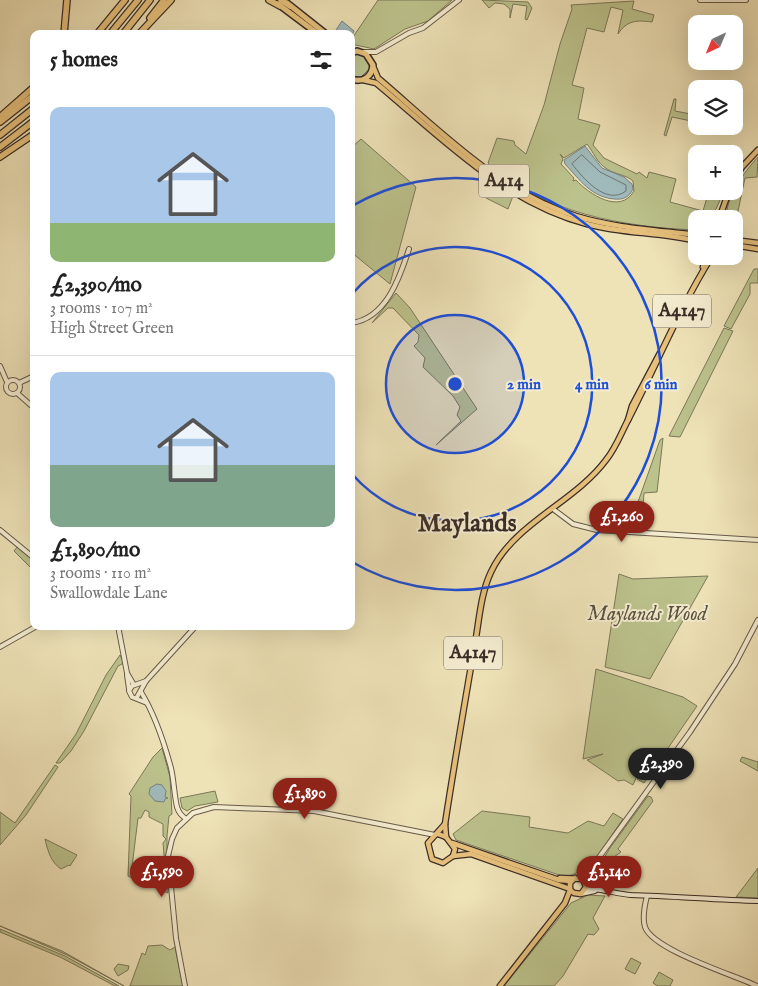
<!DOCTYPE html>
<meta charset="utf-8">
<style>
:root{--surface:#fff;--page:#f2f2f2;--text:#222;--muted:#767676;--line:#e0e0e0;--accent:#8f2418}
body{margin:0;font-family:"IM FELL English",serif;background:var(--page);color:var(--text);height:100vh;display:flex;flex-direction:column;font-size:19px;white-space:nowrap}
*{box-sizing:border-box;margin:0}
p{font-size:16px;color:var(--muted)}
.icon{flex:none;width:28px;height:28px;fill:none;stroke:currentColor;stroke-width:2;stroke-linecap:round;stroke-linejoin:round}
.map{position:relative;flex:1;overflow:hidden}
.details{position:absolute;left:30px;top:30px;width:325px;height:600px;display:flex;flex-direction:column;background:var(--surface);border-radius:10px;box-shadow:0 5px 20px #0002}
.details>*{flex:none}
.needle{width:32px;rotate:224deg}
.fabs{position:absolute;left:688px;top:15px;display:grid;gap:10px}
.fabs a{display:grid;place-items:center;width:55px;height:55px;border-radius:10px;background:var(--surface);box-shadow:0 5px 20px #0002;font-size:25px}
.price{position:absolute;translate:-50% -42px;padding:0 11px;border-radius:18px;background:var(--accent);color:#fff;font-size:16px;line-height:32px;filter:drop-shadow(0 1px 2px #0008)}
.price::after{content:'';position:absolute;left:50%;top:30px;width:15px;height:11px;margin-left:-8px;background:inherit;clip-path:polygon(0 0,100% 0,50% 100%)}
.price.selected{background:#222;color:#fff}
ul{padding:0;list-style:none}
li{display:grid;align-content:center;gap:10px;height:265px;padding:0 20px}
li+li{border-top:1px solid var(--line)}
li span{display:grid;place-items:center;height:155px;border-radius:10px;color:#555}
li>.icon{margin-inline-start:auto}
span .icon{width:90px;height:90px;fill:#fffc;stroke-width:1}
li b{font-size:21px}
h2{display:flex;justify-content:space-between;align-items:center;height:60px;padding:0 20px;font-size:21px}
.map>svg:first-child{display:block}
</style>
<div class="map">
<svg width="758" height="986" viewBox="0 0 758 986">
<rect width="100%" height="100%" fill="#eee2b7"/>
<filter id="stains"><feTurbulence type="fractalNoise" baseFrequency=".004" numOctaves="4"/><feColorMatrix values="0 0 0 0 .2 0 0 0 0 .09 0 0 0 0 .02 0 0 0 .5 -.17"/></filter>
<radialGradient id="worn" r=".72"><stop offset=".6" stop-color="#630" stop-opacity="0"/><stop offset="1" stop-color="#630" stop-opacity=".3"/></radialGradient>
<g fill="#bcc28c" stroke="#7b785a" fill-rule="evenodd">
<path d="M378,0H452L428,21L405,29L374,49L351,44V40Z"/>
<path d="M482,0L528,2L532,8L527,20L525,19L527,6L513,4L510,18V9L504,4L495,3L489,8Z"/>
<path d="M634,1L632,9L654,15L652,22C637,20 627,20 618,34L623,10L611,7L604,32L587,28L572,85L584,88L578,119L600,125L593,145L604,158L637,174L639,172L647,178L649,172L676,179L670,202L703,211L709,191H724L716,209L706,219H696L695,230C624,227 542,213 488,163L497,138L514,141L515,145L526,154L544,105L560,44L572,9L571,5ZM587,144C594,153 597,163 607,169C616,175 625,174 633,181L634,191C620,215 589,194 576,180L573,181L574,178L561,164L563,159L560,154L564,158Z"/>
<path d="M356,54C365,55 370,60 369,69L361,77L351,76V56Z"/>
<path d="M674,99H676L675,111L696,115V122L672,117L666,136L664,135Z"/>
<path d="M361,139L416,187L390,284L351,252V148Z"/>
<path d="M758,157L757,177L745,178L734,230V219H727C724,199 745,171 758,157Z"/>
<path d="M491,182L513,196L508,209L486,198Z"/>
<path d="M754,269H758V283H750V294L731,329L724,326Z"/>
<path d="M396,293L410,308L477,409L436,445L461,421L457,415L460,407L453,396L423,367L425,358L414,346L418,342L419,335L393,308H388L372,323Z"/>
<path d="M724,328L733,331L680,437L669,436Z"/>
<path d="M663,438L657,492L644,493L641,534L627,533L660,440Z"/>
<path d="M18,546L34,560V571L14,551Z"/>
<path d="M619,574L633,579L708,576L650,679L605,667Z"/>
<path d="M120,655L124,663L118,666L84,731L71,751L60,763H56L76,734L106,675Z"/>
<path d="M596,669L683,697L697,706L644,783L637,779L639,775L631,771L637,776L633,785L624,780L618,781L587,760L603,754L583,759Z"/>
<path d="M162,748L170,777L172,814L169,816L167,836V867H165L163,843L166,839L163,836V824L149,817V812L145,810L141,818H138L131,875L163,883L165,879L164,874H167L168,893L128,876L131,796L129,794L153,757Z"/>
<path d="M742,757L758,762V771L740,761Z"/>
<path d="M55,765L58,767L26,815L0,845V812L15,823Z"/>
<path d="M215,791L218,802L195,806L187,811L182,808L180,798Z"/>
<path d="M648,796L651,797L653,801L618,849L621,852L614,857L604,876L611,888L594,884L591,880L610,848Z"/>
<path d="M482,811L530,817L529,827L568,833L588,821L604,826L613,813L623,819L594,861L582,871L565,877L456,840L453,834Z"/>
<path d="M45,839L77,855L70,866L69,865L61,869C51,862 48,852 45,839Z"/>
<path d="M758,868V898L736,897Z"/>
<path d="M588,895L605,896L593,918L599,929L594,935L588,934L563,976L554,986H504L571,903Z"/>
<path d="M0,926L62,951L124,986L67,955Z"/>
<path d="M0,929L65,956L119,986H115L60,957L0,932Z"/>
<path d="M162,945L170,950L175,947L183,986H130L142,953L145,955L148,946Z"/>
<path d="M631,958L641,963L635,974L625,969Z"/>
<path d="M118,964L129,966L128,970L118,976L114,969Z"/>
<path d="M659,972L673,980L670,986H658L653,983Z"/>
</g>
<g fill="#a0babb" stroke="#778280">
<path d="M342,21L354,31L351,37V34H339L336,30Z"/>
<path d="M585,146L602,168L624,177L632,184L633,189C629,197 624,200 614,199C591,197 580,180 565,164L564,160Z"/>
<path d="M157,784L162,785L166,791L165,797L168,798L165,799L164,802L155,801L149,794L150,788Z"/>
</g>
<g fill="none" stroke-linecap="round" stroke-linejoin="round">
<path stroke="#6d7471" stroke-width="1" d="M582,155L600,172L626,185V191C606,206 583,178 572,164Z"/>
<g stroke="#675a4b" stroke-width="6">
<g id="tertiary">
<path d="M700,0H746"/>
<path d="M364,52H376L409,33L423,28L459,0"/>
<path d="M351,323C386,319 400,277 409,249"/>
<path d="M0,366L7,382"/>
<circle cx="13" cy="387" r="7"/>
<path d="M19,383L34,376"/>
<path d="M17,393L34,408"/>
<path d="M553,509L573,524L597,530L758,540"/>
<path d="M0,530L34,558"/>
<path d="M118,626L127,673L134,685"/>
<path d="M0,647L37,626"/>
<path d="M127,675L129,689"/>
<path d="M146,681L132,686L129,691L132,697L147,703"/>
<path d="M141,692C155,715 164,742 171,768C174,781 174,794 177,807C179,813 181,815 186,819"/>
<path d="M137,697L146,681L196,626"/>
<path d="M585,881L592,867L690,732L735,664L758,620"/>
<path d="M647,896C645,904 642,918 645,927C653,950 734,975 757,986"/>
<path d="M185,986L176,938L168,856L172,839L177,828L193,813L214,807L314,811L435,835"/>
</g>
</g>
<g stroke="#3a2d27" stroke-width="6">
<g id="secondary">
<path d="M586,882L598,887"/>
<path d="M586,889C602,888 615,894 631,895C673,896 716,900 758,901"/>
<path d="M581,894L595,891"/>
</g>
</g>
<g stroke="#3a2d27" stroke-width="7">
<g id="primary">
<path d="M373,66L378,78C438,129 500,193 576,216C615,228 656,230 696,235"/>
<path d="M363,80L376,83C441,137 503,202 587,224C623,234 661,232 696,241"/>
<path d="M734,181L742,167L758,150"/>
<path d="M719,219L729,191"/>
<path d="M734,240L758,243"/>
<path d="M734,245L758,249"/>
<path d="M703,267L707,256"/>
<path d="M628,420L632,406L660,353"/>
<path d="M438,834L446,837L455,849L453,856L443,863L432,859L428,843L445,824"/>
<path d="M446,837L445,824C454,766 464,707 474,649C479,624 480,595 491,572C513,524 575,502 606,460C615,449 620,436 626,424C655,368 679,309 712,256"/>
<path d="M452,843L559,880L571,881"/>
<path d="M453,856L471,854L570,889"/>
<path d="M560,878L583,879L586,887L581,894L574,893L570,890V883L575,878"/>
<path d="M500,986L565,903L570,890"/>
</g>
</g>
<g stroke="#3a2d27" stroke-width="8">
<g id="trunk">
<path d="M287,3L326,34"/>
<path d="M278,4L318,34"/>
<path d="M351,53L357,51L366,54L373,65C372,77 363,83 351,79"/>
</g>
</g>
<g stroke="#3a2d27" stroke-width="8">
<g id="motorway">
<path d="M269,0L280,6"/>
<path d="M281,0L290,6"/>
<path d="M150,18L164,0"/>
<path d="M64,34L67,0"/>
<path d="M97,34L125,0"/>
<path d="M110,34L138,0"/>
<path d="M123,34L150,0"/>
<path d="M139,34L171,0"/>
<path d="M0,117L34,87"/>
<path d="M0,122L34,95"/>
<path d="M0,135L34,108"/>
<path d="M0,147L34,121"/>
<path d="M0,157L34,134"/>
</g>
</g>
<use href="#tertiary" stroke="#f4ecd0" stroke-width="4"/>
<use href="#secondary" stroke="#f4ecd0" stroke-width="4"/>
<use href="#primary" stroke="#e7c17c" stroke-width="4.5"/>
<use href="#trunk" stroke="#e7c17c" stroke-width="5"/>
<use href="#motorway" stroke="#e7c17c" stroke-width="5.5"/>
</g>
<circle cx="455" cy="384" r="69" fill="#1d4ed8" fill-opacity=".12"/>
<g fill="none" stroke="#1d4ed8" stroke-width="2.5">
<circle cx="455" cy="384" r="69"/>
<path d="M352 294A137 137 0 1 1 352 474"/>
<path d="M352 206A206 206 0 1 1 352 562"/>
</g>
<g text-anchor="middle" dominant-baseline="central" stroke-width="4" stroke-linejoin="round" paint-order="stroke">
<g fill="#f4ecd0" stroke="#72665a" stroke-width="1">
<rect x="479" y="164.5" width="50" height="33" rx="4"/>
<rect x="653" y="294.5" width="58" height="33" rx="4"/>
<rect x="444" y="636.5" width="58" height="33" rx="4"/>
</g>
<g font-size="19" font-weight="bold" fill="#3a2d27">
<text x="504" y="181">A414</text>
<text x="682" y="311">A4147</text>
<text x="473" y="653">A4147</text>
</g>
<g font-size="20" font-style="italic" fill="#5a5240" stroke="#f4ecd0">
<text x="647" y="614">Maylands Wood</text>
</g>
<g font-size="25" font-weight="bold" fill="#3a2d27" stroke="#f4ecd0">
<text x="467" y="524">Maylands</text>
</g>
</g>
<circle cx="455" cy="384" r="8" fill="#1d4ed8" stroke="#f4ecd0" stroke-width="2.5"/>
<g font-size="15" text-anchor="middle" font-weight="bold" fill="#1d4ed8" stroke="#f4ecd0" stroke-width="4" stroke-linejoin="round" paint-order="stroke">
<text x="524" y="389">2 min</text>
<text x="592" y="389">4 min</text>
<text x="661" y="389">6 min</text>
</g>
<rect width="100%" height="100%" filter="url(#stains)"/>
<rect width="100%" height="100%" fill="url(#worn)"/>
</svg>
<div class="fabs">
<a><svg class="needle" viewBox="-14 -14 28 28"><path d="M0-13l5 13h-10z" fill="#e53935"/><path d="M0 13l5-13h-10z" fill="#767676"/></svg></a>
<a><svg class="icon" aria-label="layers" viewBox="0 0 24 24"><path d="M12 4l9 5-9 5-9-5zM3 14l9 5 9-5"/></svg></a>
<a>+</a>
<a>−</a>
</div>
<b class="price" style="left:622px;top:543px">£1,260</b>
<b class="price selected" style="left:661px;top:790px">£2,390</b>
<b class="price" style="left:305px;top:820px">£1,890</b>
<b class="price" style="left:162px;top:898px">£1,590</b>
<b class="price" style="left:609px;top:898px">£1,140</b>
<section class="details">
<h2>5 homes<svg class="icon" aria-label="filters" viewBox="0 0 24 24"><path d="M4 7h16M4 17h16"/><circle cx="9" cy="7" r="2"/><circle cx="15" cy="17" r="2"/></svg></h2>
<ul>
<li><span style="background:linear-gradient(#a9c7e8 75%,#8fb573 0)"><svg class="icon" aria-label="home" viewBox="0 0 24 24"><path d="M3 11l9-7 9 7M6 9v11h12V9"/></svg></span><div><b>£2,390/mo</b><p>3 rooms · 107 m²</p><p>High Street Green</p></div></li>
<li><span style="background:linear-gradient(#a9c7e8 60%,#7fa58c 0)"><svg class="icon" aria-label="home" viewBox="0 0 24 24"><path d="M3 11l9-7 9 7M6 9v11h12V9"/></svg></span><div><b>£1,890/mo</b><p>3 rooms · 110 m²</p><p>Swallowdale Lane</p></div></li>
</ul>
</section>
</div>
